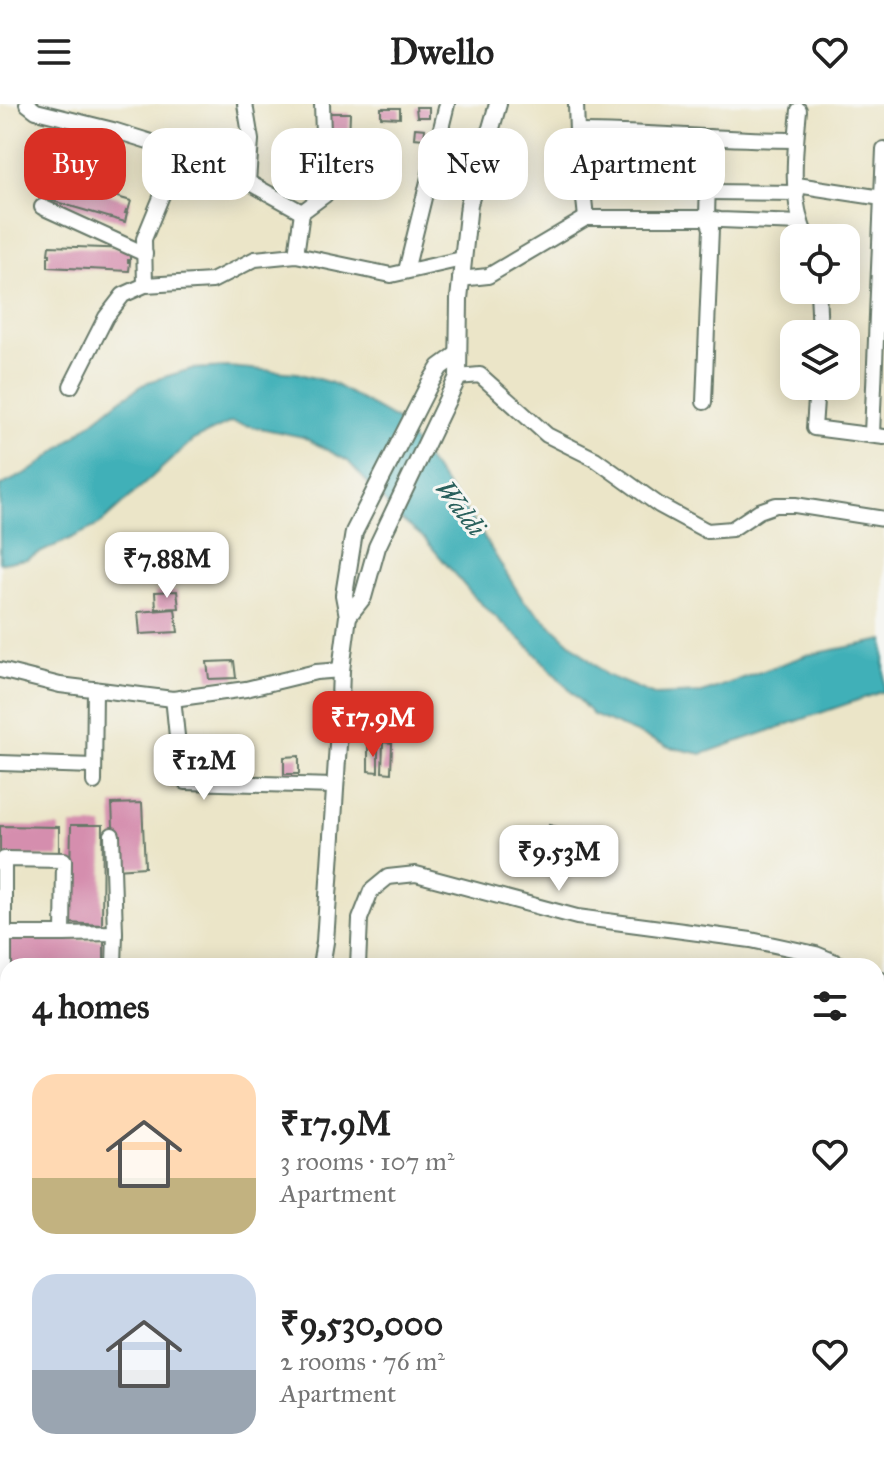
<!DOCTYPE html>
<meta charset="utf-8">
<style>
:root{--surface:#fff;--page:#f2f2f2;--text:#222;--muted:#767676;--accent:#d93025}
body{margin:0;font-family:"IM FELL Great Primer",serif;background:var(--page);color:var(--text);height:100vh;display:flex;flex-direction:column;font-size:30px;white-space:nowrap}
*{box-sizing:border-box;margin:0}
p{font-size:26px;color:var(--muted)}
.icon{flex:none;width:44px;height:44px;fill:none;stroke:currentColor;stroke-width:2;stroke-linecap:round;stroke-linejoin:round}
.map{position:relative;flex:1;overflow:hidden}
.sheet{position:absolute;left:0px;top:854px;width:884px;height:512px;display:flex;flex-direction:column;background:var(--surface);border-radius:24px 24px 0 0;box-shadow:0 4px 20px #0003}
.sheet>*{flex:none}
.top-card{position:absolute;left:24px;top:24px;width:836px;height:72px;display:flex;gap:16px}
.controls{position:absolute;left:780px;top:120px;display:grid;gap:16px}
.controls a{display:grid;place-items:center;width:80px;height:80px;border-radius:16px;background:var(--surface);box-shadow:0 4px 20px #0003;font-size:40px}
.price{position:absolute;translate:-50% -68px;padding:0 18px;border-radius:16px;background:#fff;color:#222;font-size:26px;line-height:52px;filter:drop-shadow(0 2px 4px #0008)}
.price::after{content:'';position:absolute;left:50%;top:48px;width:24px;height:18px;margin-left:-12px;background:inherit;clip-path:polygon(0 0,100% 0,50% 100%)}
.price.on{background:var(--accent);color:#fff}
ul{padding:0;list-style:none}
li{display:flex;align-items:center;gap:24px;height:200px;padding:0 32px}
li span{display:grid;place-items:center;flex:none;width:224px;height:160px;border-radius:24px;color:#555}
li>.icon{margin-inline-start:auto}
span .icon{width:96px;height:96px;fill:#fffc;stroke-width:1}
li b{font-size:34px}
h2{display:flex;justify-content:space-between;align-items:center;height:96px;padding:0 32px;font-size:34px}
.tag{padding:0 28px;border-radius:24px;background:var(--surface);box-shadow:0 4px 20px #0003;font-size:28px;line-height:72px}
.tag.on{background:var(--accent);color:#fff}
header{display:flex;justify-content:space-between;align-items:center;height:104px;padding:0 32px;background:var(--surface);font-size:36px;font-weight:700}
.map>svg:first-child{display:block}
</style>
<header><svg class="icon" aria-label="menu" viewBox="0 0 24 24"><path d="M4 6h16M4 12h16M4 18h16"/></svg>Dwello<svg class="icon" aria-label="heart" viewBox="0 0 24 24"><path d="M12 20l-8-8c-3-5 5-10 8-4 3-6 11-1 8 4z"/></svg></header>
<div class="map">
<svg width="884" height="1366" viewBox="0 0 884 1366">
<rect width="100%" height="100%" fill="#f6f6f2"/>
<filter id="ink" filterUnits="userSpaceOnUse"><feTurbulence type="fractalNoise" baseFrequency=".0125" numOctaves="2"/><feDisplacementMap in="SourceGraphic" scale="16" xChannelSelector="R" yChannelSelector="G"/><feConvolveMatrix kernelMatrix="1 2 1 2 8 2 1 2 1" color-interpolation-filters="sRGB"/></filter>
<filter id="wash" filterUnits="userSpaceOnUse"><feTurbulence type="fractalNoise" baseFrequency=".006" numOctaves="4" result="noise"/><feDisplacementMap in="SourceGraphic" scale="32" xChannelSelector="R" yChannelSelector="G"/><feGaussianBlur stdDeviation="1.8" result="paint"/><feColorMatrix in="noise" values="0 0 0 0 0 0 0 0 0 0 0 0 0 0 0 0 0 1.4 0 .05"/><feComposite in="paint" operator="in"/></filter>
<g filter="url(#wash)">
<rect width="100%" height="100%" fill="#ebe5c8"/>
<path fill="#3fb0b8" stroke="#2f7676" stroke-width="2" d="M228,263L297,269L332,279L397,316L477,422L523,496L606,571L654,591L702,589L807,551L884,536V587L702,650L669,643L593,611L532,546L475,494L424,434L399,414L348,357L303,333L231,318L193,336L99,421L27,455L0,459V382L34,365L120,296L148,278L191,265Z"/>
<g id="blocks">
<g fill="#d58eae">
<path d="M416,3H429V13H417Z"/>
<path d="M381,4H400V14L381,13Z"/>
<path d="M329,9H350L349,35H328Z"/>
<path d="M415,24L425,25L424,35L414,34Z"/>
<path d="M52,74L131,97L128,107L126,106L125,109H127L125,118L46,95L49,85L51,86L52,83H50Z"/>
<path d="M49,142L130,145V156H128V158H130L129,167L48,163V153H50V150H48Z"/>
<path d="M177,487L179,504L156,505L155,488Z"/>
<path d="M175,505L178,528L140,530L138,508Z"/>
<path d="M234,557L236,574L209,575L207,558Z"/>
<path d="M383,638L392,639L391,669L382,668Z"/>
<path d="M368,642H378V668L368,667Z"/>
<path d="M299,652V670H284V653Z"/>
<path d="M142,699L145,763L115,765L112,700Z"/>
<path d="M71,721H103L102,821L69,819Z"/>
<path d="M549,721L567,725L559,760L542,756Z"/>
<path d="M0,722L59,723V753L0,752Z"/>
<path d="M8,835L104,836V862H9Z"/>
<path d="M2,1121H8V1139L4,1140Z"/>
</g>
</g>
</g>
<g filter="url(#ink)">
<use href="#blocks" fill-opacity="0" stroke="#667868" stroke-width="2"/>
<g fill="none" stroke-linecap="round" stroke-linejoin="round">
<g stroke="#667868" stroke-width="18">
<g id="minor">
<path d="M27,0L36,7L113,26L180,47L144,135L145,181L212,177L255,155L296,151L391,171L462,155"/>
<path d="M245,0L251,36L248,78"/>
<path d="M576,0L577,28L586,114"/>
<path d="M799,6C795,46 789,97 807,134"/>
<path d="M577,28C650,28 723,36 796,36"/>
<path d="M180,47L248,78L302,108"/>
<path d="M797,81L882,94"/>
<path d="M708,88L797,89"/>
<path d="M42,103L145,150"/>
<path d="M296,151L302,108L325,91L322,0"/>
<path d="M406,167L447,0"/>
<path d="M460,175L488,172L586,114H707L720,116L801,119"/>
<path d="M818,186L820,230"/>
<path d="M458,273L480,271L547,331L595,355L659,401L707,427L732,425L759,407L776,401H795L884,415"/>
<path d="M71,282L106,213L123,191L145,181"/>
<path d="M817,282L814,324L884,333"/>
<path d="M704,298L711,124L707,114L709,33"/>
<path d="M872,330L884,45"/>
<path d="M0,566L60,581L173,595L246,585L316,568L341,566"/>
<path d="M173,595C176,615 178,662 186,678L334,682"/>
<path d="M0,659L94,662"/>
<path d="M94,678L95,585"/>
<path d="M112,731L115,829L114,862"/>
<path d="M63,830L115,829"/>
<path d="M358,862L360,815L371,787L388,773L416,770L577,813L751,836L816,850L845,862"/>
<path d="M876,874L884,877"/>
<path d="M4,905V755L64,756L63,830H4"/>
<path d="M467,1358L473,1366"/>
<path d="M372,1366L447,1358"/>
</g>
</g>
<g stroke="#667868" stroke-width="20">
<g id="major">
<path d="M348,512L363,493L377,443L458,273L459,195L469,100L498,0"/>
<path d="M321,862L325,838L339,625L341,566L348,512L344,491L354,428L430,279L440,263L458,250"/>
<path d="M0,906L8,905"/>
<path d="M296,1366V1358"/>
<path d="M315,1366V1358"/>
</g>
</g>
<use href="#minor" stroke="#fff" stroke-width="14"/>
<use href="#major" stroke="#fff" stroke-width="16"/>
</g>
</g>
<g text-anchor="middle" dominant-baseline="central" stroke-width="6" stroke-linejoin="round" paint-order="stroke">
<g font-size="26" font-style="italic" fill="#29605c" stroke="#f6f6f2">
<text transform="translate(461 404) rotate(52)">Waldi</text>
</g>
</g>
</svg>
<div class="controls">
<a><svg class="icon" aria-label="locate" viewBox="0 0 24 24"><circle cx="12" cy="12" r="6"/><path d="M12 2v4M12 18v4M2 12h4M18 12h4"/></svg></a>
<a><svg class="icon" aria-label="layers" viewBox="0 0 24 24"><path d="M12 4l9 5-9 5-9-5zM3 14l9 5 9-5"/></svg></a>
</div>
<b class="price" style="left:167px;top:496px">₹7.88M</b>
<b class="price on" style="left:373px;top:655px">₹17.9M</b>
<b class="price" style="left:204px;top:698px">₹12M</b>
<b class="price" style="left:559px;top:789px">₹9.53M</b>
<div class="top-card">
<a class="tag on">Buy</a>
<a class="tag">Rent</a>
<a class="tag">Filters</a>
<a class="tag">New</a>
<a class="tag">Apartment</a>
</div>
<section class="sheet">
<h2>4 homes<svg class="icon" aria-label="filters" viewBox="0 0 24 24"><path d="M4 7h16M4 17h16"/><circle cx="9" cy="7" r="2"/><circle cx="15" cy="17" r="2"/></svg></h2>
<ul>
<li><span style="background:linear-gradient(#ffd9b3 65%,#c2b280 0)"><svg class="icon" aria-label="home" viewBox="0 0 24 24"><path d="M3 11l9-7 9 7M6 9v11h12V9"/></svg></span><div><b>₹17.9M</b><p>3 rooms · 107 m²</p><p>Apartment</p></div><svg class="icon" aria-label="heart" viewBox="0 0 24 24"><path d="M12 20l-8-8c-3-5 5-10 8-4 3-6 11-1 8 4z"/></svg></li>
<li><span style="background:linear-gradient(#c9d6e8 60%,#9aa5b1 0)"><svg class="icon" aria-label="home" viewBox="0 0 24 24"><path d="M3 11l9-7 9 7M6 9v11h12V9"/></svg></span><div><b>₹9,530,000</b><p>2 rooms · 76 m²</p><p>Apartment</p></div><svg class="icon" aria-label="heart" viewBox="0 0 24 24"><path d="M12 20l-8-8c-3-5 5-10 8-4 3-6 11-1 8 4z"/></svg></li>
</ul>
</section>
</div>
